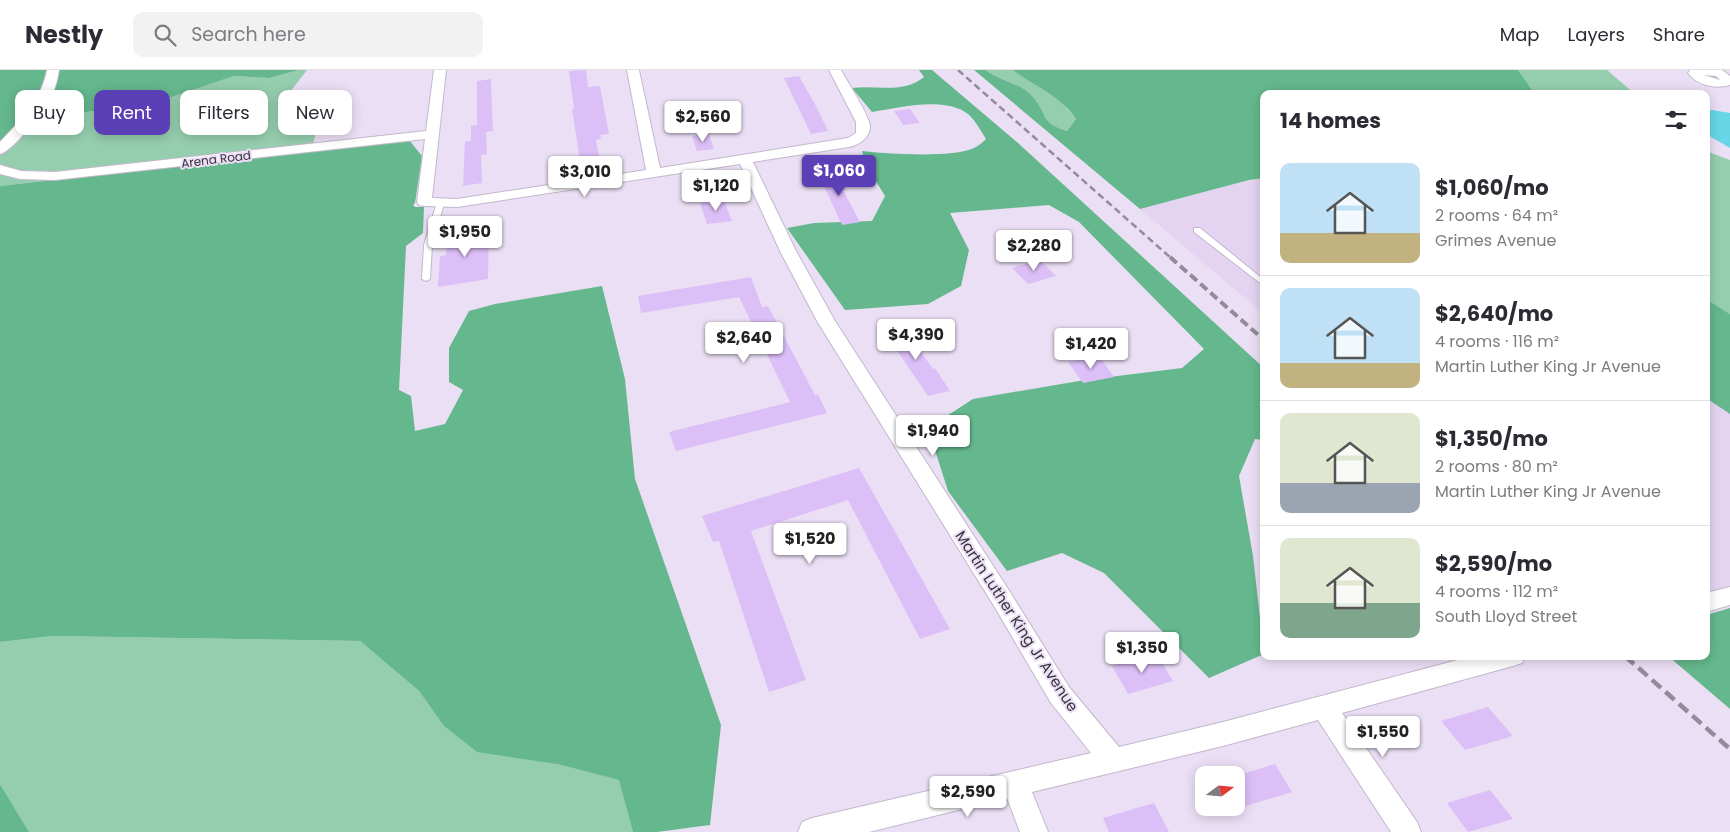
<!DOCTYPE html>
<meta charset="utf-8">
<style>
:root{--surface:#fff;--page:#f2f2f3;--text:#2b2b33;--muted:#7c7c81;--line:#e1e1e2;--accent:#5b3fb7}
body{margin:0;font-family:Poppins,sans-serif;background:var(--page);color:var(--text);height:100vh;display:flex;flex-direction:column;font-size:19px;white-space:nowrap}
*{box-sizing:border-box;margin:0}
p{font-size:16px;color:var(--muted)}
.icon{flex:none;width:28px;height:28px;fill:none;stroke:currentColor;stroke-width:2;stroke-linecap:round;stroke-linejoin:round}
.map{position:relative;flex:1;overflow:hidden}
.panel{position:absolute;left:1260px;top:20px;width:450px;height:570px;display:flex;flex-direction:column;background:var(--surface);border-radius:10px;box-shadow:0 2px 12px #0003}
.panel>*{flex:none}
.hud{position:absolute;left:15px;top:20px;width:475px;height:45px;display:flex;gap:10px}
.needle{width:32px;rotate:74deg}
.tools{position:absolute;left:1195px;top:696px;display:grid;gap:10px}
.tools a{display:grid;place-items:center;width:50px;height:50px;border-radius:10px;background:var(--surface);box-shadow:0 2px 12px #0003;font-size:25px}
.price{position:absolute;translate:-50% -42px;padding:0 11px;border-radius:5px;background:#fff;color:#222;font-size:16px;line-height:32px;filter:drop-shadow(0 1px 2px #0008)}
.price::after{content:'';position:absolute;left:50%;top:30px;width:15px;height:11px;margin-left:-8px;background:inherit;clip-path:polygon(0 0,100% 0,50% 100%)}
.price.on{background:var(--accent);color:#fff}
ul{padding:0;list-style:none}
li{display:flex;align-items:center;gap:15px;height:125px;padding:0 20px}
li+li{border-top:1px solid var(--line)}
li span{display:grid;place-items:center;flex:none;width:140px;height:100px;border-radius:10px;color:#555}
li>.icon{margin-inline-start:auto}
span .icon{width:60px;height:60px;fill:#fffc;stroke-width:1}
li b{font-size:21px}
h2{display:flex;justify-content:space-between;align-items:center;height:60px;padding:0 20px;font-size:21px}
.chip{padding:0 18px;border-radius:10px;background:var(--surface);box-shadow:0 2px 12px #0003;font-size:18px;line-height:45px}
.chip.on{background:var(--accent);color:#fff}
header{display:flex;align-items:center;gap:30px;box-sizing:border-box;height:70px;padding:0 25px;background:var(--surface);border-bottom:1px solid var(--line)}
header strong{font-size:24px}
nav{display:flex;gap:28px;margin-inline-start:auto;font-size:18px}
.search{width:350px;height:45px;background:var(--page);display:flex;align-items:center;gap:12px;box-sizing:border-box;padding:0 18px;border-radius:10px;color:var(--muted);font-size:19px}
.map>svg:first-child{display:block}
</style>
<header>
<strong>Nestly</strong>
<div class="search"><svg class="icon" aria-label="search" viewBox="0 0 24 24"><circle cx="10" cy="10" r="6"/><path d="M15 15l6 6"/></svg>Search here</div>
<nav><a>Map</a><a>Layers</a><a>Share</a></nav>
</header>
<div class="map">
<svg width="1730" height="762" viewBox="0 0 1730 762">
<rect width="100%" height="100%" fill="#ebdff5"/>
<g fill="#e4d4f1">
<path d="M1264,108V244L1140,139L1249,110Z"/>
<path d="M1706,328L1730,344V516L1706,522Z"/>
</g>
<g fill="#95ceae">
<path d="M299,0H307L283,31L318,50L312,81L0,116V75L51,47L157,32L234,6L269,8Z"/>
<path d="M986,0H1013L1060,30L1076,49L1067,61C1041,54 1048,44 1033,27C1021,12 1000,12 986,0Z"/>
<path d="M1518,0H1607L1635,24H1535Z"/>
<path d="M1706,81L1730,90V244L1706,229Z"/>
<path d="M53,566L360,571L419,621L443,655L557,694L620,710L633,762H29L0,714V572Z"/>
</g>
<g fill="#65b88d">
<path d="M0,0H299L269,8L234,6L157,32L51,47L0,75Z"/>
<path d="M919,0H932L1018,73L1264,298V370L1255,369L1239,406L1253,486L1264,584L1209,608L1104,503L1062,483L1007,501L948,421L928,358L973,329L1085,310L1182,298L1204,279L1079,152L1049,135L950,143L969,180L961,216L928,234L845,240L787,158L814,153L872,151L885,126L866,95L862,81C887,84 953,88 974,78C978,76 983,72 986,69C981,61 975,50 968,44C944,26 899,38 872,42L852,18C876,15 904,24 924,7Z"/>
<path d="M974,0H986C1000,12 1021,12 1033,27C1048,44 1040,53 1067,61L1076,49C1060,25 1035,17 1013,0H1518L1535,24H1264V108L1249,110L1140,139Z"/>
<path d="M409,70L422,86L415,133L413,135L415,137H424L423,163L406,176L399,320L411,326L415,361L445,354L463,320L449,312V278L469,241L495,234L602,216L625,309L635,409L721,655L710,755L657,762H633L619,710L557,694L477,682L443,655L419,621L360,571L53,566L0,572V116Z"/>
<path d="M1706,229L1730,244V344L1706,328Z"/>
<path d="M1730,538V639L1668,586H1706V545Z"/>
<path d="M0,714L29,762H0Z"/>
</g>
<path fill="#67d7e7" d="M1706,39L1730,43V78L1706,64Z"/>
<g fill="#ddbff7">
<path d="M586,0L588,17L600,16L609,64L600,65L601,69L596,70L601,95L581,97L572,39H574L569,1Z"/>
<path d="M799,6L817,38L828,61L811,64L784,8Z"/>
<path d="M491,9L493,61L486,62L487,84L481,85L482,113L463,116L465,72L471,71V56L477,55V11Z"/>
<path d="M910,39L920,53L903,55L894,41Z"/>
<path d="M704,42L709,57L693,60L687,44Z"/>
<path d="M709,64L714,79L697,81L692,66Z"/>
<path d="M837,101L846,120H843L860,152L842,155L818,103Z"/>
<path d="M724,130L732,151L707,154L700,133Z"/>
<path d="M489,157L488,209L438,217L440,186L446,185L448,163Z"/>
<path d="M1040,190L1056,206L1028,214L1012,198Z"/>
<path d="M751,207L762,237L768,236L815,325H818L827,343L676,381L669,362L790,332L739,227L641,243L638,226Z"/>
<path d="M902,255L933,299L935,298L950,321L928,326L883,260Z"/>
<path d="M1099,286L1114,307L1083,313L1068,292Z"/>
<path d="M859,398L950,559L920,569L848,430L751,461L806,610L769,622L719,471L713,472L702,446Z"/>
<path d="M1156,583L1173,611L1128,624L1112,596Z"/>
<path d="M1488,637L1513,666L1465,680L1441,651Z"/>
<path d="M1275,694L1292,722L1236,739V706Z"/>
<path d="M1490,720L1513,749L1468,762L1447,733Z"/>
<path d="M1154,733L1169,762H1109L1103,748Z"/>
</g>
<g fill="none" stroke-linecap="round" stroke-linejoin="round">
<g stroke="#c2b7cc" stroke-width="2">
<g id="lane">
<path d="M437,132H440L444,134L432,175L430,209L426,211L422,209L424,175Z"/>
<path d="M1194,158H1200L1264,210V216L1194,162Z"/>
</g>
</g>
<g stroke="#c2b7cc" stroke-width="2">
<g id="street">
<path d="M47,0H59C58,8 56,15 53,23C47,36 14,81 0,84V72C21,50 41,31 47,0Z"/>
<path d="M434,0H446L432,128L457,129L646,100L627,0H639L660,98L848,68L856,63V52L829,0H841C847,11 870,47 870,56C870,68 859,75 849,77L753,92L796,181L835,251L1010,522L1069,617L1119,677L1223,652L1473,586H1525L1522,593L1513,596L1342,643L1417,752L1421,762H1391L1318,650L1223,676L1032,722L1048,762H1020L1007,728L869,762H798L802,752L812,748L1091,683L1051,633L994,536L817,251L780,181L740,94L457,137L424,136L419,135L417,132L425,69L55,110L20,109L0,104V95L21,101L55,102L426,61Z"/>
<path d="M1690,0H1722L1730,6V15C1715,19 1698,16 1688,3ZM1704,5L1716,6L1720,10Z"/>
<path d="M1730,517V535L1706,542V523Z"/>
</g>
</g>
<use href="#lane" fill="#fff" fill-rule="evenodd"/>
<use href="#street" fill="#fff" fill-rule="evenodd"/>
<path stroke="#938a9a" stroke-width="2.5" stroke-dasharray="7 4" stroke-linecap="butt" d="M958,0L1171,188"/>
<path stroke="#938a9a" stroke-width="4" stroke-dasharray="9 4.5" stroke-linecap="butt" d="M1170,187L1264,270"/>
<path stroke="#938a9a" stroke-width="4.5" stroke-dasharray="12 6" stroke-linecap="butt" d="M1625,586L1730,679"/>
</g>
<g text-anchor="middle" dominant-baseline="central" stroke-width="4" stroke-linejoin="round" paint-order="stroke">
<g font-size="12" fill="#37323b" stroke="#ebdff5">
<text transform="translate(216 89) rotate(-7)">Arena Road</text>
</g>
<g font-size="15" fill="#37323b" stroke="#ebdff5">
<text transform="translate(1017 551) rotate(57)">Martin Luther King Jr Avenue</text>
</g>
</g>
</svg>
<div class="tools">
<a><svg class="needle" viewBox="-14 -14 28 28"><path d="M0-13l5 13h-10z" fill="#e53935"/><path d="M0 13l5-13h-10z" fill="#7c7c81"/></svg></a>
</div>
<b class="price" style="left:703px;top:73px">$2,560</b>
<b class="price on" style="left:839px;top:127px">$1,060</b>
<b class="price" style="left:585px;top:128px">$3,010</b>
<b class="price" style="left:716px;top:142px">$1,120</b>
<b class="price" style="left:465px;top:188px">$1,950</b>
<b class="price" style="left:1034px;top:202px">$2,280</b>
<b class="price" style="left:916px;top:291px">$4,390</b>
<b class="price" style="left:744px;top:294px">$2,640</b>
<b class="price" style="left:1091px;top:300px">$1,420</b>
<b class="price" style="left:933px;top:387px">$1,940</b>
<b class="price" style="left:810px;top:495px">$1,520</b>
<b class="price" style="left:1142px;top:604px">$1,350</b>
<b class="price" style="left:1383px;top:688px">$1,550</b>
<b class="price" style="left:968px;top:748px">$2,590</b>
<div class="hud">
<a class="chip">Buy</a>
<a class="chip on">Rent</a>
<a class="chip">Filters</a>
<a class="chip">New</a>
</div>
<section class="panel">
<h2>14 homes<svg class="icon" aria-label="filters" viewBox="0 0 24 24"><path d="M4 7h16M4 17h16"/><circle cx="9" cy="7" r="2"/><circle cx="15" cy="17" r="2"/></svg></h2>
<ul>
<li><span style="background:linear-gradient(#bfe0f5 70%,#c2b280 0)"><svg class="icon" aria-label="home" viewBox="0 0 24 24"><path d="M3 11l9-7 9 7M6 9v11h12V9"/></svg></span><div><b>$1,060/mo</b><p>2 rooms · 64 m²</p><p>Grimes Avenue</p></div></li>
<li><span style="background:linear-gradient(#bfe0f5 75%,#c2b280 0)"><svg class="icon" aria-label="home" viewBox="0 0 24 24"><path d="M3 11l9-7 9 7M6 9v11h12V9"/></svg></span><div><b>$2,640/mo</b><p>4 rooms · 116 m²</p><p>Martin Luther King Jr Avenue</p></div></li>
<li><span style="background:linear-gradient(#dfe7d0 70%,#9aa5b1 0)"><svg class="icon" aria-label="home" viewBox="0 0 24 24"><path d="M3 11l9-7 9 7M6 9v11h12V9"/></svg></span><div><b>$1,350/mo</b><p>2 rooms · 80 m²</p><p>Martin Luther King Jr Avenue</p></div></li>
<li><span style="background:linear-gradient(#dfe7d0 65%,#7fa58c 0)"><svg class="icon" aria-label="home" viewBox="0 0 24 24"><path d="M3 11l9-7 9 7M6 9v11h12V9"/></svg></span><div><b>$2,590/mo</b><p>4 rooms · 112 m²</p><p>South Lloyd Street</p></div></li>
</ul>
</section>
</div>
